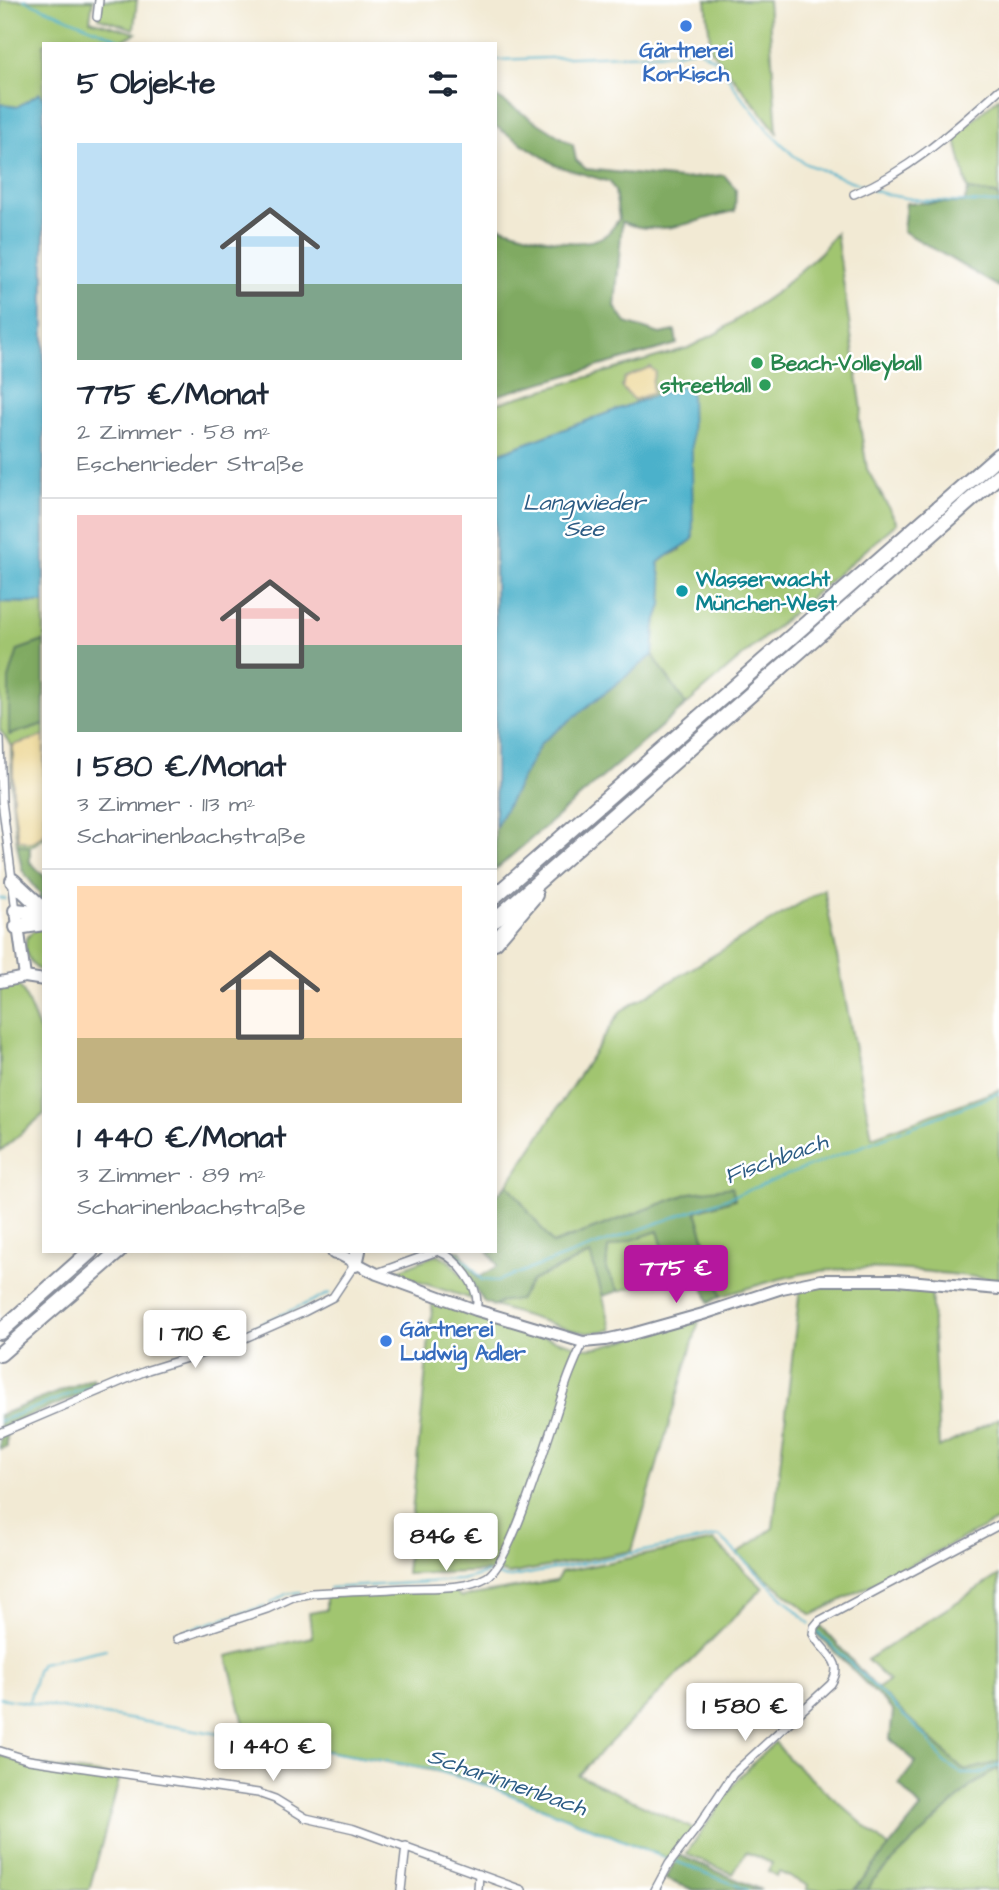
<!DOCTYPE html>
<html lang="de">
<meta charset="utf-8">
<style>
:root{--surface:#fff;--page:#f2f2f3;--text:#1f2937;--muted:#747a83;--line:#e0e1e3;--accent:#b5179e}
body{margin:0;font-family:"Architects Daughter",sans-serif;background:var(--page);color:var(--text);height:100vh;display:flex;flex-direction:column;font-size:26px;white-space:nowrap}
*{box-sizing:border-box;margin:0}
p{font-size:23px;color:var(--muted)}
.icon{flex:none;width:38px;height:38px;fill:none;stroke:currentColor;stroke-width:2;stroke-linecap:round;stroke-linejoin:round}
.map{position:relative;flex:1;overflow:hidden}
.side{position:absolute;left:42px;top:42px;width:455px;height:1211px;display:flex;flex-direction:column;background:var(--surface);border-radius:0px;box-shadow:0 4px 10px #0003}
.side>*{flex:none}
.price{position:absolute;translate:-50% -60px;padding:0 16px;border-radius:7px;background:#fff;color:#222;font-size:23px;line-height:46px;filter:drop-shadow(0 2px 4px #0008)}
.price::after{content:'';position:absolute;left:50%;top:42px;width:21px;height:16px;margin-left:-10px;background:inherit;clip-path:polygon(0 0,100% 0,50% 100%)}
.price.active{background:var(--accent);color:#fff}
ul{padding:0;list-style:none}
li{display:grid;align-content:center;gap:14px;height:371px;padding:0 35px}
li+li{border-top:2px solid var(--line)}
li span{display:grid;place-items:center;height:217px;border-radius:0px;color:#555}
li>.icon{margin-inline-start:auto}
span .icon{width:126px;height:126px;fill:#fffc;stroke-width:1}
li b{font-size:30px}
h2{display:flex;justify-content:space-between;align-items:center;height:84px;padding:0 35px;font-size:30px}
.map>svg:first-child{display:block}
</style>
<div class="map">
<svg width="999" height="1890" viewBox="0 0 999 1890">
<rect width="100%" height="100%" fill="#fff"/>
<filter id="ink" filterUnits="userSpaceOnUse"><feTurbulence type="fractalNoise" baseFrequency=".0143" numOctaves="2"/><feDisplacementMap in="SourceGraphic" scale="14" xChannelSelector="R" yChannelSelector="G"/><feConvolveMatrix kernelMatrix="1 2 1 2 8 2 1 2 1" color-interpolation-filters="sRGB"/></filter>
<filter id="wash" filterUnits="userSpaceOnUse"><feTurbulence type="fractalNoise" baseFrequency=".00686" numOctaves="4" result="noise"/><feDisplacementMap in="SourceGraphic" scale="28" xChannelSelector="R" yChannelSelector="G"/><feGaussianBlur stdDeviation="1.57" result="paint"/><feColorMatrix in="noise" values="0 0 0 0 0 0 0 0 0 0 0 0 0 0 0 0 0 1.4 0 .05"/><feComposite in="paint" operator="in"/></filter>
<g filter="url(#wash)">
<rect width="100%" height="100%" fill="#f2ead4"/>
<g fill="#a1c56f" stroke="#5e7a66" stroke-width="2">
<path d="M0,0H93L90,20L136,33L116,44H44V101L40,93L17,107L0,104Z"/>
<path d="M101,0H137L134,29L99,18Z"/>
<path d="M706,0H768L777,132L711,50Z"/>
<path d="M999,97V198L996,194L968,190L955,136Z"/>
<path d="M836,233L862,410L859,419L867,469L897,523L686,705L653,655L655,625L662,605V582L658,563L665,557L681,550L691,390L680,386L495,455V404L688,348L719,332L778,291L821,252Z"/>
<path d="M999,461V466L630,794L625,790Z"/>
<path d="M0,602L44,603V641L18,650L9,735L44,724V838L30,847L17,844L12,798L11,745L0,730Z"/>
<path d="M824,889L872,1137L999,1090V1280C944,1273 887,1265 832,1270C794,1272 757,1286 721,1296L696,1211L735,1199L690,1193L552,1244L508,1184L621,1011Z"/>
<path d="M44,926V973C22,963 17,932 44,926Z"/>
<path d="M11,986H19L23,991L44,1041V1114L0,1151V988Z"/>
<path d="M658,1231L664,1251L639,1259L649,1282L619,1291L606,1270L608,1248Z"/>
<path d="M438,1254C454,1263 469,1281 472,1299L391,1273Z"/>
<path d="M591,1254L612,1330L588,1333L572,1330L494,1306L504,1301L519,1300L531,1281Z"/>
<path d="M847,1282L931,1286L939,1448L999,1418V1520L812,1615L737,1554L773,1528L800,1288Z"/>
<path d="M433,1298L507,1326L584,1348L599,1347L699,1321L632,1551L509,1574L498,1571L406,1574Z"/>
<path d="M714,1541L763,1588L578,1775L694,1829L669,1859L468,1777L247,1736L227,1656L312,1637L309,1613L326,1610V1595L453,1590L461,1597L556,1581L561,1572Z"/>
<path d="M999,1575V1762L965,1771L877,1689L889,1681L867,1660Z"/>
<path d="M775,1742L789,1759L890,1848L854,1890H807L808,1885L779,1872L776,1876L768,1871L772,1863L746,1852L733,1874L686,1854L741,1775Z"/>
<path d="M0,1755L29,1764L120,1777L89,1890H0Z"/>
<path d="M995,1770H999V1890H868L873,1880L971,1786Z"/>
</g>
<g fill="#80aa62" stroke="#4e6c60" stroke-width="2">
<path d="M495,96L573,145L576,160L586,169L681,179L724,175L736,189L735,211C695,220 662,238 622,222L615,307L626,323L660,334L675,331L677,344L495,396V225C524,234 576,252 604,236C610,233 615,224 619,219L615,191L610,182L557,166L495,126Z"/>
<path d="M968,190L996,194L999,198V287L903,231L906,203H964Z"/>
<path d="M44,641V724L9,735V679L18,650Z"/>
<path d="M653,655L686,705L495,870V828L541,743Z"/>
<path d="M17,844L30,847V862L44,876V904L37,900L41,895L22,870Z"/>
<path d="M508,1184L553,1244L690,1193L732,1187L735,1199L696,1211L721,1296L709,1303L689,1244L664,1251L658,1231L608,1248L606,1270L619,1291L603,1296L590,1254L531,1281L519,1300L504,1301L494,1306L484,1302L464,1271L442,1251H460L478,1278L498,1266L488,1251H495V1196Z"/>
<path d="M93,1378L96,1389L7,1425V1447L0,1449V1415Z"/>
<path d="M821,1626L877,1689L965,1771L999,1762V1770H995L971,1786L873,1880L868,1890H854L921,1808L899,1784L916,1762L890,1739L893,1711L817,1634V1628Z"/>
<path d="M679,1855L761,1890H694L665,1879Z"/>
</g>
<g fill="#eeda9e" stroke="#84847e" stroke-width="2">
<path d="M650,367L655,372L652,383L653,393L634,400L622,388L624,378Z"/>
<path d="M44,736V835L31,843L18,840L13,801V745Z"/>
</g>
<g fill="#4cb1cb" stroke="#347094" stroke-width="2">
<path d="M40,93L44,101V603L0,602V104L17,107Z"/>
<path d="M680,386L691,389L693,539C682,549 668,553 658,563L663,586L662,605L655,625L653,655L541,743L495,828V455Z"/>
</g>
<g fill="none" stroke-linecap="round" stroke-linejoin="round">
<g stroke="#4cb1cb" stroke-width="2">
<path d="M24,0L131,44"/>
<path d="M495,60L676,53L698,49L720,63L735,88L768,130L793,155L806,164L864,186"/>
<path d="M872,190C913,204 956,201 999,203"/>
<path d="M0,898L6,899"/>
<path d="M451,1251L467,1262L482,1280L497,1281L741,1193L999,1093"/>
<path d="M387,1265L420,1251"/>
<path d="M0,1421L120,1375L222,1341L330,1293"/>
<path d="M495,1574L507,1578L529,1574L719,1536L810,1624"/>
<path d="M329,1588L461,1580L487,1573"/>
<path d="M270,1604L286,1594L300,1592"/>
<path d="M818,1632L927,1738L944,1762L962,1774H979L993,1768"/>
<path d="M177,1633L265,1606"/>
<path d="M0,1698L428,1768L493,1788L668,1859"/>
<path d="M29,1702L37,1671L41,1663L106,1649"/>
<path d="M995,1767L999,1765"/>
<path d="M675,1861L748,1890"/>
</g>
</g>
</g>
<g filter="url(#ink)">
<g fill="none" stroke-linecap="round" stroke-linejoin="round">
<g stroke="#868c99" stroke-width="10">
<g id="street">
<path d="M97,17L99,0"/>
<path d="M854,194C911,170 954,130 999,90"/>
<path d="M0,739L2,801L16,911"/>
<path d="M438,1251C457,1258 482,1288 476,1310"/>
<path d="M377,1273L438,1251"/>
<path d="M0,1433L148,1370L229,1345L304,1312L333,1297L355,1264"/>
<path d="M177,1639L267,1609L293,1597L312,1593C344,1591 376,1590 408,1588C433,1587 464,1590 487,1577C512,1563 553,1421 565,1387C570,1371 577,1357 583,1342"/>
<path d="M0,1751L29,1760L258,1793L275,1799L306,1818L354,1829L522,1890"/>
<path d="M401,1890L406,1846"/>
<path d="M478,1890L479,1874"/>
<path d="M655,1890L669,1864L699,1825L733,1774L831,1684C846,1660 823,1654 813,1634L814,1627L819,1621L999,1525"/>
</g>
</g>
<g stroke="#868c99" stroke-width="14">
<g id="secondary">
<path d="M16,911L25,977"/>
<path d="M0,982L25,977L44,980"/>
<path d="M333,1251L377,1274L476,1310L583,1342L605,1340L632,1334L703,1314L782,1288L821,1280H897L999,1289"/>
</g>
</g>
<g stroke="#868c99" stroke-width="18">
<g id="highway">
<path d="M13,881L44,910"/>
<path d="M495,896L999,455"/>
<path d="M16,911L44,914"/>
<path d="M495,920L999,475"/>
<path d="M17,927L44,923"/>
<path d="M495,942L535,895"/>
<path d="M335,1252L336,1251"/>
<path d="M355,1264L358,1251"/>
<path d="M0,1332L91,1251"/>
<path d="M0,1354L119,1251"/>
</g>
</g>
<use href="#street" stroke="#fff" stroke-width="7"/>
<use href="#secondary" stroke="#fff" stroke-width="10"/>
<use href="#highway" stroke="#fff" stroke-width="14"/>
</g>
</g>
<g fill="#3f7fe0" stroke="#fff" stroke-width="2.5">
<circle cx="686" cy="26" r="7"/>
<circle cx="386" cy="1341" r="7"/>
</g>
<g fill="#2e9e5b" stroke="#fff" stroke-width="2.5">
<circle cx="757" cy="363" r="7"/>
<circle cx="765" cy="385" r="7"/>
</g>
<circle fill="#0f9aa8" stroke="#fff" stroke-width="2.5" cx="682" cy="591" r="7"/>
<g text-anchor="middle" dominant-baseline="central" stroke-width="5" stroke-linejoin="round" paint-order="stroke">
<g font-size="21" font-weight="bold" fill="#366cbe" stroke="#fff">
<text x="686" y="50">Gärtnerei<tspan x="686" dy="24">Korkisch</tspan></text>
<text x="400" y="1329" text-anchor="start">Gärtnerei<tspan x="400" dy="24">Ludwig Adler</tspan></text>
</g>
<g font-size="21" font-weight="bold" fill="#27864d" stroke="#fff" text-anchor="start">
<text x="771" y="363">Beach-Volleyball</text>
<text x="751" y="385" text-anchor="end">streetball</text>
</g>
<g font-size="21" font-weight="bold" fill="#0d838f" stroke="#fff" text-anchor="start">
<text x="696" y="579">Wasserwacht<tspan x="696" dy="24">München-West</tspan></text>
</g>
<g font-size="23" font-style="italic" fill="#2c5c84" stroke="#fff">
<text x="584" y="503">Langwieder<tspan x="584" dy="26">See</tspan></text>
<text transform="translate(776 1159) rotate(-20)">Fischbach</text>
<text transform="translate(507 1782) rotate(19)">Scharinnenbach</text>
</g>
</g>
</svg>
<b class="price active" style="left:676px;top:1305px">775 €</b>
<b class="price" style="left:195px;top:1370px">1 710 €</b>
<b class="price" style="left:446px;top:1573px">846 €</b>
<b class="price" style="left:745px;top:1743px">1 580 €</b>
<b class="price" style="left:273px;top:1783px">1 440 €</b>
<section class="side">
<h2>5 Objekte<svg class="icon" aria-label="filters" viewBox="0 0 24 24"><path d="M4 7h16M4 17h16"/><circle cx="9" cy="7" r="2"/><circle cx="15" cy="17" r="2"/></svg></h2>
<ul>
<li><span style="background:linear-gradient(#bfe0f5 65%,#7fa58c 0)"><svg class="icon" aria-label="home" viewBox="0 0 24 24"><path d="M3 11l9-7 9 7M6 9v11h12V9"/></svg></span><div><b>775 €/Monat</b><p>2 Zimmer · 58 m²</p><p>Eschenrieder Straße</p></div></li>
<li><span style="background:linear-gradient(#f6c9c9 60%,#7fa58c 0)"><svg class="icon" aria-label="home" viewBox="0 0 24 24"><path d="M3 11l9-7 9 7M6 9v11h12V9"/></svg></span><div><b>1 580 €/Monat</b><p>3 Zimmer · 113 m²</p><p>Scharinenbachstraße</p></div></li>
<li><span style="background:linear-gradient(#ffd9b3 70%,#c2b280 0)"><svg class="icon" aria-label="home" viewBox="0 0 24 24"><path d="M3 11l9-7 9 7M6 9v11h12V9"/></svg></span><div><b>1 440 €/Monat</b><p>3 Zimmer · 89 m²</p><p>Scharinenbachstraße</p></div></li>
</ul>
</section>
</div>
